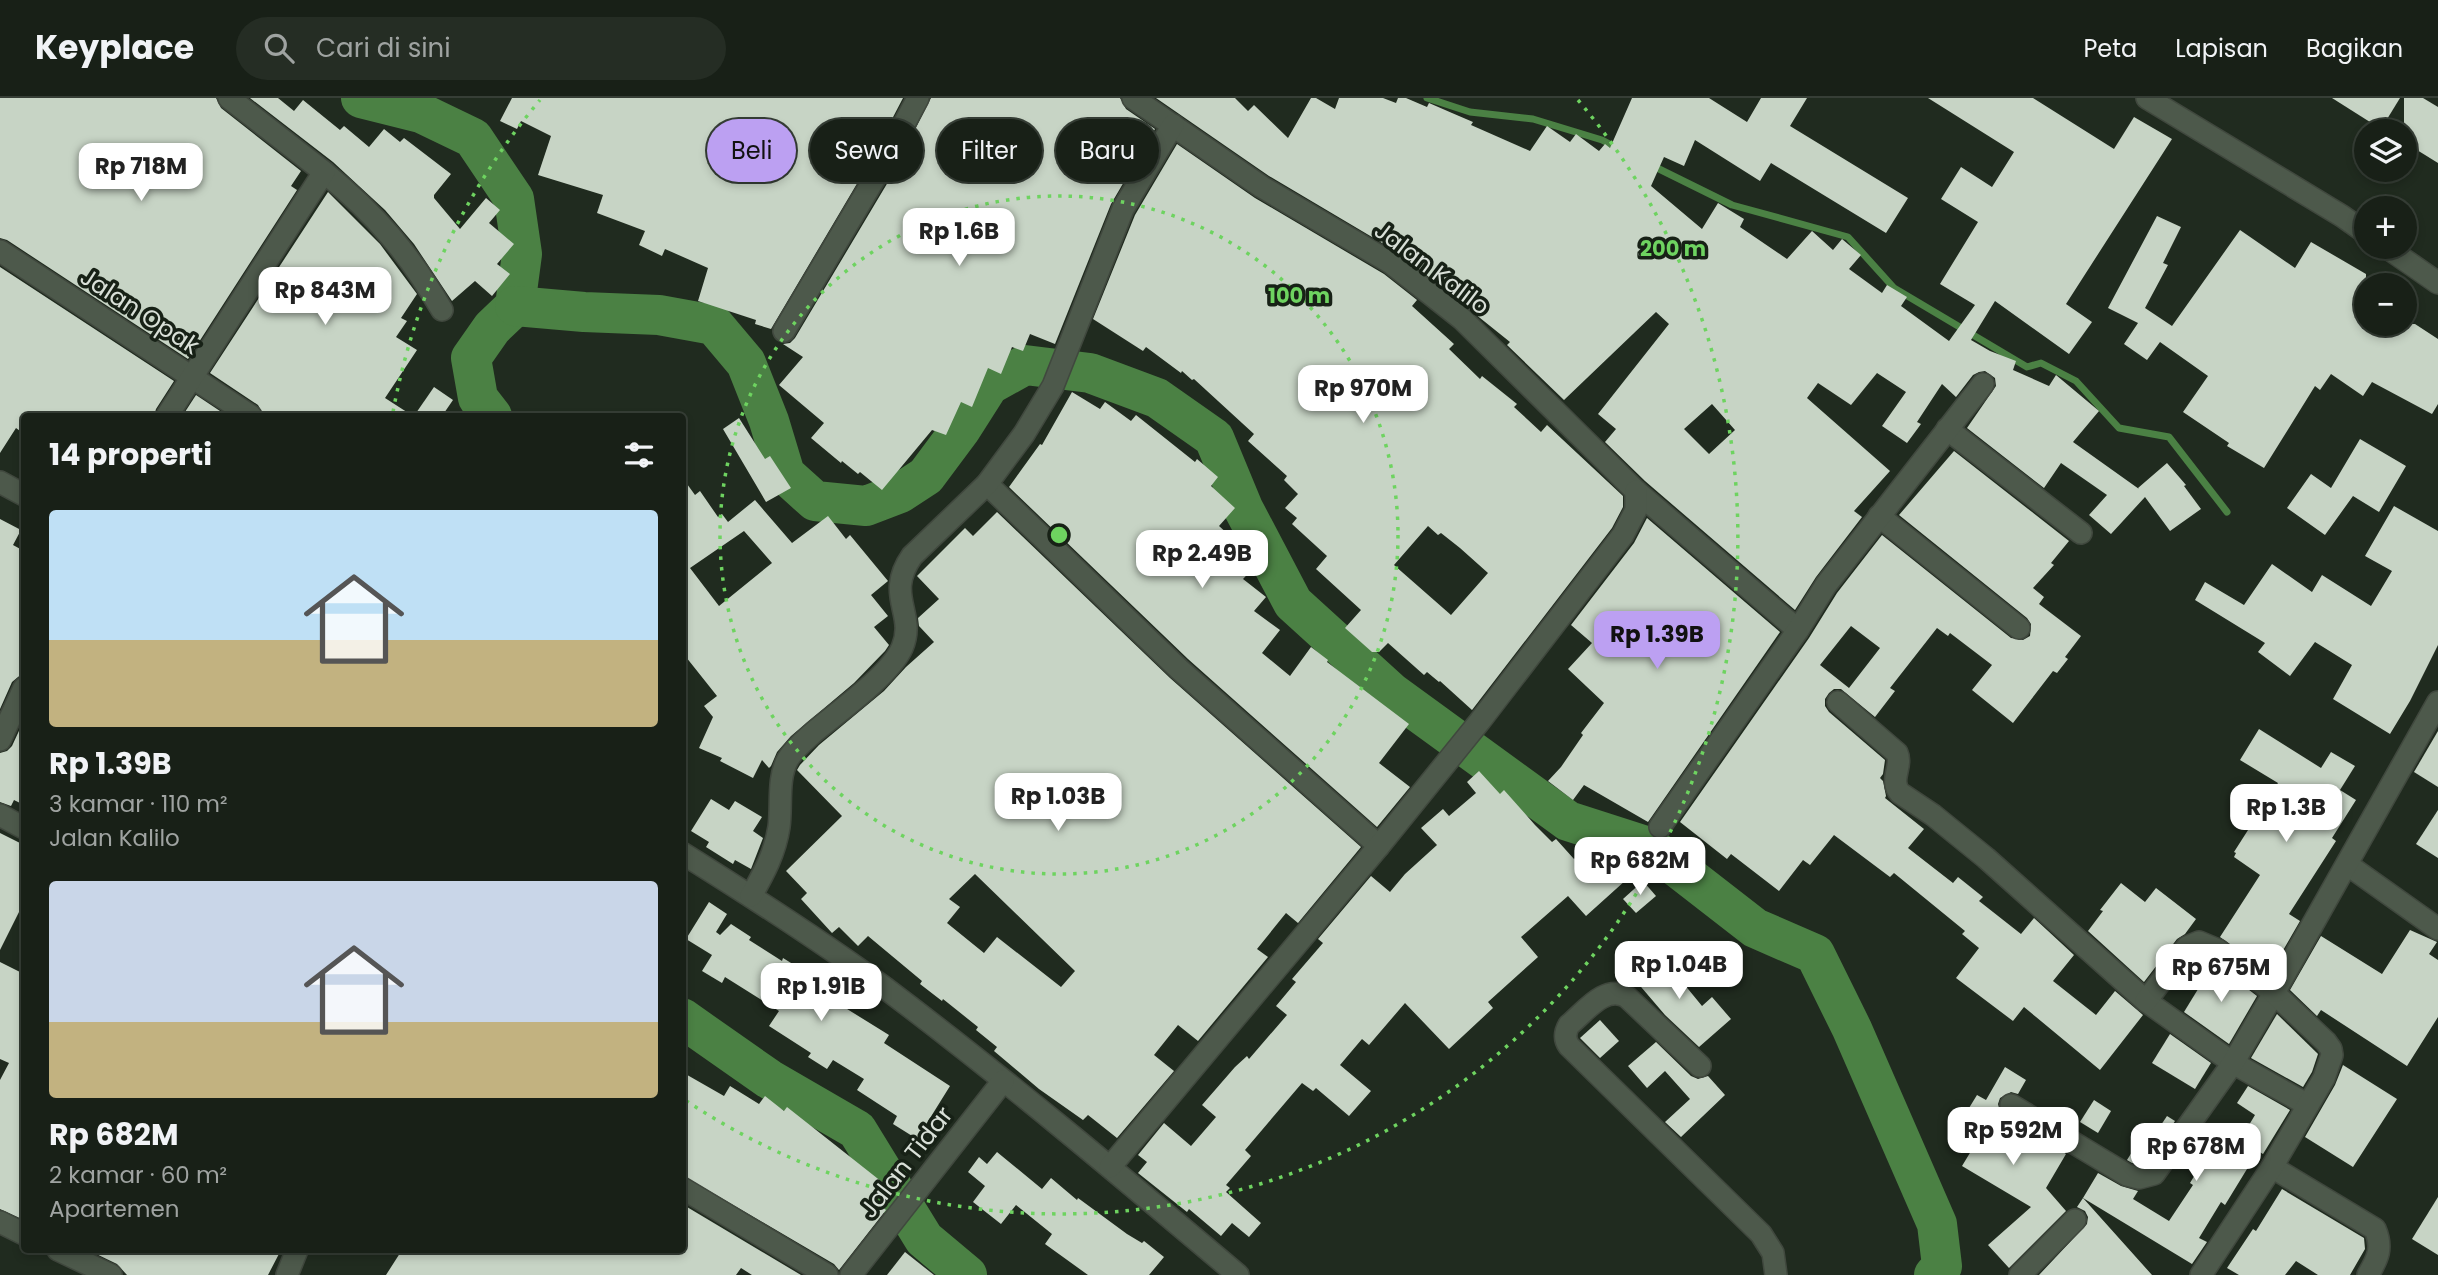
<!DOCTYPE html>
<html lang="id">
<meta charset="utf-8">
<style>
:root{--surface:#182017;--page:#252d24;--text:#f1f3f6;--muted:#9fa3a1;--line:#363e36;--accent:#bca0f2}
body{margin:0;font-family:Poppins,sans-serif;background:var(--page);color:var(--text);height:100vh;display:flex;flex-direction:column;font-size:26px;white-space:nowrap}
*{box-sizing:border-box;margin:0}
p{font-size:23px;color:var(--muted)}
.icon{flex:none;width:38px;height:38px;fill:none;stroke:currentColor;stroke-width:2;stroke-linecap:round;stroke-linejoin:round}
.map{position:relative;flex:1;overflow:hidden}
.side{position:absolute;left:21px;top:315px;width:665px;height:840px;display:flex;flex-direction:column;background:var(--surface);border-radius:7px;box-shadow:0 4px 10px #0003,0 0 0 2px var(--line)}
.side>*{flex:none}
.guide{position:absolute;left:707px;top:21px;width:665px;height:63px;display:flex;gap:14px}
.tools{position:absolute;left:2354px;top:21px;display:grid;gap:14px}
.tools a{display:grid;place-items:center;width:63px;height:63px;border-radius:50%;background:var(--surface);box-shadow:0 4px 10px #0003,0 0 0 2px var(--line);font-size:35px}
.price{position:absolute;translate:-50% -60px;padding:0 16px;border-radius:14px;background:#fff;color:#222;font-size:23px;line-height:46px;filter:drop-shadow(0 2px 4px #0008)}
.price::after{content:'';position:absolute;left:50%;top:42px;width:21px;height:16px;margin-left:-10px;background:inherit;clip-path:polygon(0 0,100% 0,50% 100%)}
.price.current{background:var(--accent);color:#111}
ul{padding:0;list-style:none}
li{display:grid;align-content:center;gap:14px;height:371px;padding:0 28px}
li span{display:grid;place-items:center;height:217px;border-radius:7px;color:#555}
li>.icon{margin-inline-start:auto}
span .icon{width:126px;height:126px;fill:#fffc;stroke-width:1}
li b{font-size:30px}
h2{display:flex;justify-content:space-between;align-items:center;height:84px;padding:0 28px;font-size:30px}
.pill{padding:0 24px;border-radius:32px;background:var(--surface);box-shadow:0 4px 10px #0003,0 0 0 2px var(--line);font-size:24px;line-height:63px}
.pill.current{background:var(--accent);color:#111}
header{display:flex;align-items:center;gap:42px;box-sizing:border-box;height:98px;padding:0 35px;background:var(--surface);border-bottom:2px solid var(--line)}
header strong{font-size:33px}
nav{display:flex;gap:38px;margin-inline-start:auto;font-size:24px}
.search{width:490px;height:63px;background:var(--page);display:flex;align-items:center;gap:18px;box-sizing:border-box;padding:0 24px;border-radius:38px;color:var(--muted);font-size:26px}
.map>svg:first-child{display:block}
</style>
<header>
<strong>Keyplace</strong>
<div class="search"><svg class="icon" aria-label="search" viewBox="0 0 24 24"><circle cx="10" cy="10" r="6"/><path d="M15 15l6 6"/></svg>Cari di sini</div>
<nav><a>Peta</a><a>Lapisan</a><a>Bagikan</a></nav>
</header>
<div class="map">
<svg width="2438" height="1177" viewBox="0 0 2438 1177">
<rect width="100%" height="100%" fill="#202b1f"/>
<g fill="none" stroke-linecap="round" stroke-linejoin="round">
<g stroke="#4b8144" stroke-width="7">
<path d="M1427,0L1470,14L1533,21L1602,42L1617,50"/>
<path d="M1653,68L1732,107L1848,139L1894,190L2027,269L2041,265L2076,283L2119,330L2169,339L2227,414"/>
</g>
<g stroke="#4b8144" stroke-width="40">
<path d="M361,0L421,15L473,40L514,101L522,156L515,208L492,230L471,260L478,300L492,318"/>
<path d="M515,208L584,214L659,217L714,227L746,265L769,323L785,376L815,403L866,408L900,395L926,378L961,331L989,287L1025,267L1090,275L1157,300L1214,340L1243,410L1293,505L1392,595L1568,723L1652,750L1755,830L1815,856L1852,931L1937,1126L1942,1168L1934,1177"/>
<path d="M682,920L769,981L857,1032L924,1141L967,1177"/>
</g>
</g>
<g fill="#c7d4c5" fill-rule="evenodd">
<path d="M0,0H216L221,10L301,73L291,88L297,92L188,261L7,142L0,140Z"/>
<path d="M250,0H278L294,13L303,2L340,32L344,28L369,49L384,31L400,44L404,40L451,76L434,97V100L460,131L486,100L500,112L489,125L514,146L497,166L510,176L492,198L475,183L452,203L414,146L385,112L333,64Z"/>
<path d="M512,0H903L868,67L771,231L755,226L756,222L698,203L708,170L665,151L662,158L639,147L645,133L597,115L603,97L538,77L551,38L521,23L517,31L500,23Z"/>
<path d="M931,0H1120L1126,11L1155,31L1111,106L1055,246L1030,236L1023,253L1012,249L1001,276L988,270L972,309L961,304L946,337L932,332L882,392L860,374L858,376L842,363L841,365L811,340L824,325L779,287L803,259L783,246L790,245L795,240L891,79Z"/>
<path d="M1156,0H1235L1248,13L1254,7L1288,40L1311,0H1316L1335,11L1339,0H1383L1396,5L1398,0H1406L1427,9L1429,5L1452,15L1473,24L1471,27L1530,53L1547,28L1570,44L1576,36L1599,53L1605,46L1610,50L1632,0H1709L1747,24L1761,0H1807L1790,28L1908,100L1886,135L1771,65L1760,83L1695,42L1684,68L1664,59L1651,88L1702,131L1718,105L1744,121L1740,129L1787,161L1812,133L1833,152L1842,141L1861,157L1849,171L1882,195L1887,187L1907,199L1901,208L1949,243L1975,207L1940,186L1978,124L1941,101L1961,69L1992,89L2014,54L1928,0H2033L2114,51L2134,19L2172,41L2066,206L2092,224L2069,256L1995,203L1971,242L1990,253L2016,263L2013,272L2049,288L2056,277L2099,313L2073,344L2139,391L2138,390L2167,365L2186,387L2184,388L2201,411L2170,433L2145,399L2111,436L2089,417L2107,397L2061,365L2044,390L1967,330L1996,288L1995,280L1985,273L1979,274L1973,277L1956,299L1942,286L1917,324L1921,326L1907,345L1882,328L1906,294L1877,275L1851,307L1818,285L1807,300L1890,373L1854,413L1862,419L1816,479L1795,512L1645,383L1605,344L1616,331L1598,316L1669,226L1656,214L1564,302L1507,247L1510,244L1399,155L1269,78ZM1712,306L1735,332L1709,356L1684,331Z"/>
<path d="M2332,0H2400L2381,31Z"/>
<path d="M2404,0H2423L2438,9V65L2404,44Z"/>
<path d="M1177,46L1255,100L1384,176L1417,202L1412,208L1454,246L1449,251L1480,281L1482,278L1517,306L1514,309L1541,334L1547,327L1623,398V409L1612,430L1472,612L1440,583L1439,584L1427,574L1424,577L1388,545L1379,554H1372L1345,530L1361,512L1316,471L1327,458L1292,426L1297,420L1285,410L1298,396L1284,382L1287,378L1248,343L1254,336L1194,281L1192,282L1182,273L1181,275L1146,249L1143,253L1093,221L1135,117ZM1428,428L1438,437L1441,435L1460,450L1488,475L1451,517L1394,467Z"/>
<path d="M328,94L380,146L417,196L401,220L407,223L396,239L417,252L385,300L413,318H264L258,307L210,275Z"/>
<path d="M2157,118L2181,129L2163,165L2168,167L2145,210L2172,228L2240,132L2295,170L2311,144L2366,176V226H2415L2438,241V306L2432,316L2372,284L2363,298L2331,276L2320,292L2315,288L2264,370L2227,348L2229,345L2183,314L2208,278L2160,244L2147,262L2124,246L2138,225L2108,210Z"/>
<path d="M0,169L174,283L156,311L154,318H24V336L16,330L0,355Z"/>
<path d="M434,289L453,302L442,318H414Z"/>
<path d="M1072,294L1100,311L1105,304L1131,323L1136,317L1195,364L1197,361L1218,379L1211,388L1235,410L1219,428L1259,464L1243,481L1266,499L1254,513L1280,532L1262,555L1290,578L1311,549L1328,562L1327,564L1409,626L1379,665L1410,689L1377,729L1188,561L1009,389L1040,346L1042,347Z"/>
<path d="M196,297L220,313L217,318L183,317Z"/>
<path d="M739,320L765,361L770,358L791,390L766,404L723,331Z"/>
<path d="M2360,341L2406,368L2379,414L2353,398L2325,437L2287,410L2311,376L2331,390Z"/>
<path d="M1954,353L2069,443L2051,465L2054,467L2033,490L2044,499L2039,506L2081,538L2065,559L2068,561L2057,575L2053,573L2013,625L1972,592L1992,567L1950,535L1948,538L1937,530L1890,590L1895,593L1875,619L1841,591H1834L1829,595L1825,601V608L1829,614L1885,662L1883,676L1880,680L1883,683L1886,698L1885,700L1924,731L1908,750L1953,785L1958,779L1983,799L1979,803L2021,836L2034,820L2074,857L2053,883L2096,917L2115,893L2143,917L2100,972L2024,909L2013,923L1956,880L1979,850L1962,836L1965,833L1894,775L1890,779L1834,737L1810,767L1803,762L1779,793L1731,756L1727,761L1680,724L1809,540L1837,495L1882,437L2011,540L2023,542L2030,538L2031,526L2027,520L1899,417ZM1851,528L1880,550L1849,590L1820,567Z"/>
<path d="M682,379L695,397L700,393L718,419L722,416L728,424L755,402L792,445L828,418L846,441L850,437L888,483L871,497L888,518L874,529L889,547L885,553L854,585L791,638L777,654L771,668L769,670L762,662L753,680L720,663L722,660L699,650L713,619L704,608L717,598L682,554ZM744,433L772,465L719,508L690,470Z"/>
<path d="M2394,408L2438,433V547L2410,603L2390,636L2333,601L2352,567L2315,544L2290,578L2258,554L2265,545L2195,502L2205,484L2244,507L2272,466L2312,494L2322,477L2371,508L2392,473L2365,458Z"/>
<path d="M997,414L1170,580L1361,749L1298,825L1286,815L1257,851L1268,859L1198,943L1178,927L1154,957L1174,973L1117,1040L1088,1017L1083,1022L1039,991L994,953L997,949L976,932L978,929L943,901L942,903L920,886L922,883L868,838L858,848L839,829L832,835L801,801L807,795L786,773L842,718L797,672L800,667L819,647L884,593L906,569L934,544L919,528L918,520L939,501L917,478L965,430L973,438ZM975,776L1075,873L1061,889L997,839L984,855L947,825L960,809L949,801Z"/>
<path d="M1647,420L1780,534L1648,724L1584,687L1573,702L1548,683L1561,669L1583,637L1581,635L1604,605L1568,571L1592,545L1571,527L1634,445Z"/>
<path d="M0,421L21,432L13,447L24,453V574L12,584L0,611Z"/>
<path d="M24,622V707L14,702L11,708L0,704V655L7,653L12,648Z"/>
<path d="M2259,631L2321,670L2331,654L2355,668L2340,692L2356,702L2332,740L2336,743L2289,816L2300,823L2270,875L2220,839L2260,777L2234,759L2236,755L2234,754L2278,685L2240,662Z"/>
<path d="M2438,633V689L2414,674Z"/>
<path d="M1479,673L1500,696L1504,692L1535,727L1552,744L1556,741L1574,761L1584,752L1601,771L1609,763L1626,782L1586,818L1568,798L1521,839L1538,859L1488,904L1493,910L1449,951L1405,905L1369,947L1362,941L1340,967L1371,993L1349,1018L1316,990L1313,993L1302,985L1245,1052L1251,1058L1226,1087L1230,1090L1226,1094L1261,1125L1249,1139L1232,1125L1221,1138L1189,1111L1187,1114L1138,1075L1147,1064L1138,1057L1164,1025L1191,1048L1216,1019L1202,1007L1235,969L1247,958L1249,961L1287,917L1276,908L1296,884L1292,881L1323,845L1318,841L1371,778L1390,794L1405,776L1437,747L1421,730L1443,711L1449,718L1476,695L1467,684Z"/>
<path d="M711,701L729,712L735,703L762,719L753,733L763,740L751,771L735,762L733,766L706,749L709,744L691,733Z"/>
<path d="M2438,712V760L2416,746Z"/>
<path d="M0,735L24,747V804L0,852Z"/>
<path d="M1643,783L1656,798L1636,815L1623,801Z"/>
<path d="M2121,785L2145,804L2156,790L2196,821L2185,836L2177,841L2144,884L2088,833L2103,813L2100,812Z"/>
<path d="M709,804L727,816L716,834L720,837L731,826L751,839L749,842L782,863L783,860L804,873L802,876L824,890L822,892L841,904L839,906L889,937L884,945L950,988L917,1041L893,1026L897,1018L857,992L864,981L833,962L827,971L808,959L811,955L769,928L779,913L725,879L722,885L702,873L712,857L686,841Z"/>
<path d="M2410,832L2437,844L2429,856L2438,862V919L2407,968L2321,912L2317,918L2290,892L2321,838L2382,876Z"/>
<path d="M1657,853L1702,908L1712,899L1731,921L1699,949L1665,917L1630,876Z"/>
<path d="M0,864L24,876V1122L0,1111V982L9,965L0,961Z"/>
<path d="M2214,865L2257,898L2229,946L2184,914Z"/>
<path d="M2277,916L2318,956L2312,974L2303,989L2251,960Z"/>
<path d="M1600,922L1619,943L1600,960L1580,940Z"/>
<path d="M2170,936L2211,965L2195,991L2152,965Z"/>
<path d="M1656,944L1691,978L1698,981L1708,978L1725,997L1681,1039L1665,1024L1690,1001L1665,973L1647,990L1628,968Z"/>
<path d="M2343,967L2397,1001L2353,1069L2305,1039L2335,987Z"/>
<path d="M2005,969L2026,982L2018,996L2011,994L2000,1000L1998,1006L2000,1014L2066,1056L2046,1090L2066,1113L2009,1170L1988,1147L2031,1109L1962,1068L1979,1040L1958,1028L1977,997L1986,1002Z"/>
<path d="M682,974L724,998L730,988L759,1006L765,998L784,1013L787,1009L882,1084L870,1099L886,1112L839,1172L834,1166L682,1077Z"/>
<path d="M2248,988L2290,1012L2263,1056L2258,1053L2225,1107L2221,1104L2199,1140L2207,1144L2192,1166L2083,1100L2098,1075L2121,1088L2138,1093L2133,1101L2169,1123L2193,1087L2190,1085L2202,1065L2185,1055L2200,1034L2234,1052L2255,1017L2237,1005Z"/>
<path d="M2094,1002L2111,1013L2098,1035L2080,1024Z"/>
<path d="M2167,1018L2175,1023L2163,1041L2155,1036Z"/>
<path d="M2145,1033L2162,1043L2146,1065L2139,1066L2132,1065L2127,1062Z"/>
<path d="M997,1054L1042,1091L1051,1080L1077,1102L1078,1100L1127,1136L1142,1145L1144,1143L1164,1159L1149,1177H1088L1045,1146L1052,1136L1016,1107L1001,1126L973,1104L985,1088L968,1074L979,1059L987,1066Z"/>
<path d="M2282,1091L2364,1140L2365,1151L2350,1177H2318L2296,1163L2285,1177H2239L2227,1170L2253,1131L2256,1133Z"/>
<path d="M2438,1099V1157L2412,1141Z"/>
<path d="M2083,1100L2152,1177H2039L2087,1126L2088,1119L2085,1113L2077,1109Z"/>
<path d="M682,1106L801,1177H752L741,1170L736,1177H386L402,1152H682Z"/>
<path d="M88,1152H281L268,1177H127L117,1166Z"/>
<path d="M905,1154L934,1177H887Z"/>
</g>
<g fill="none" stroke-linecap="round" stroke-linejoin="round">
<g stroke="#40483e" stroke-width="24">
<g id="minor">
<path d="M1133,0L1262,89L1391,165L1462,221L1636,393L1798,532"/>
<path d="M2147,0L2342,118L2366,135"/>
<path d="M324,74C376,117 408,154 442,212"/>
<path d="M2386,149L2438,185"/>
<path d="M0,153L251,318"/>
<path d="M784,233L879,73L918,0"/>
<path d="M167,318L324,74L229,0"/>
<path d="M1947,331L2081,435"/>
<path d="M0,384L24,397"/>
<path d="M987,386L1179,571L1379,748"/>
<path d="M1879,418L2019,530"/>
<path d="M1838,604L1897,655C1903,668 1889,682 1900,695L1933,717L1986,760L2146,903L2233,965L2308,1007"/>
<path d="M0,642L24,590"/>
<path d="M0,717L24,730"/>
<path d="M1660,729L1798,532L1826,487L1983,286"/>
<path d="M682,755C751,798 820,842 885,890C1006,981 1122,1079 1238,1177"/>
<path d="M2348,767L2438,831"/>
<path d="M751,798C764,775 775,755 779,729C782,708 777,680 788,661C794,651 805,642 814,634C838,614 890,577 902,550C917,515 884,498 912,458L987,386L1024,336L1053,288L1123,111L1173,27"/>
<path d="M1700,968L1627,899C1605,886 1585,914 1569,927C1565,934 1564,941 1569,948L1761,1136L1773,1155L1776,1177"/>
<path d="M2011,1007L2127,1077L2139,1080L2154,1076L2233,965L2274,895L2218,852L2199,844L2187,849L2146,903"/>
<path d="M1110,1069L1379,748L1480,623L1623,437L1636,412V393"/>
<path d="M2272,1069L2375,1131C2383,1150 2378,1160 2368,1177"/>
<path d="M682,1090L827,1177"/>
<path d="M0,1124L24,1136"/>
<path d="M58,1152L111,1177"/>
<path d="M287,1177L297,1152"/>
<path d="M851,1177L1003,983"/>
<path d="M2020,1177L2075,1122"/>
<path d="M2201,1177L2272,1069L2324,980L2332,957L2331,951L2326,944L2274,895L2438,604"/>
</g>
</g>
<use href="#minor" stroke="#4d594b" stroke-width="21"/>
</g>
<g fill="none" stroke="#6ed360" stroke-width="3.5" stroke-dasharray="3.5 7">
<circle cx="1059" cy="437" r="339"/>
<path d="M393 314A677 677 0 0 1 540 2M1578 2A677 677 0 0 1 685 1002"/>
</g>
<g text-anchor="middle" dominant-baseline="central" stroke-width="7" stroke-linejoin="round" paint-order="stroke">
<g font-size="24" fill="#d9e0d8" stroke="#172116">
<text transform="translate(1432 170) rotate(37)">Jalan Kalilo</text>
<text transform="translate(140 213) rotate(33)">Jalan Opak</text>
<text transform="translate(906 1064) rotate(-52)">Jalan Tidar</text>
</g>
</g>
<circle cx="1059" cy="437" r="10" fill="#6ed360" stroke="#172116" stroke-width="3.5"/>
<g font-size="21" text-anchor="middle" font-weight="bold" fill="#6ed360" stroke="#172116" stroke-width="7" stroke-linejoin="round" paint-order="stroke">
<text x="1673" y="158">200 m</text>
<text x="1299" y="205">100 m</text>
</g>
</svg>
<div class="tools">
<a><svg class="icon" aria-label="layers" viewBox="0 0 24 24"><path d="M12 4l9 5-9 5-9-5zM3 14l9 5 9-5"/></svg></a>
<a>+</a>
<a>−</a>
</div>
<b class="price" style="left:141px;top:105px">Rp 718M</b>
<b class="price" style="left:959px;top:170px">Rp 1.6B</b>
<b class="price" style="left:325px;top:229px">Rp 843M</b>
<b class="price" style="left:1363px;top:327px">Rp 970M</b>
<b class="price" style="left:1202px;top:492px">Rp 2.49B</b>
<b class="price current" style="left:1657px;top:573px">Rp 1.39B</b>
<b class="price" style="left:1058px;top:735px">Rp 1.03B</b>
<b class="price" style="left:2286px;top:746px">Rp 1.3B</b>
<b class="price" style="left:1640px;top:799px">Rp 682M</b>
<b class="price" style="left:1679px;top:903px">Rp 1.04B</b>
<b class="price" style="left:2221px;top:906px">Rp 675M</b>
<b class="price" style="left:821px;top:925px">Rp 1.91B</b>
<b class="price" style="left:2013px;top:1069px">Rp 592M</b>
<b class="price" style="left:2196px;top:1085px">Rp 678M</b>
<div class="guide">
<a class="pill current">Beli</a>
<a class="pill">Sewa</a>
<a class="pill">Filter</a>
<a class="pill">Baru</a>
</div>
<section class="side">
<h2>14 properti<svg class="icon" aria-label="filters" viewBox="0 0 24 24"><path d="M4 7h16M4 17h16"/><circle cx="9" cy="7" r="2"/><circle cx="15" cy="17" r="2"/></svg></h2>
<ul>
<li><span style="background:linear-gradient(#bfe0f5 60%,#c2b280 0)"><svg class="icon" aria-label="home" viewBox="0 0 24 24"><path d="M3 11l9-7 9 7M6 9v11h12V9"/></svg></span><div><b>Rp 1.39B</b><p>3 kamar · 110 m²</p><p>Jalan Kalilo</p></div></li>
<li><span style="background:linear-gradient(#c9d6e8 65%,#c2b280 0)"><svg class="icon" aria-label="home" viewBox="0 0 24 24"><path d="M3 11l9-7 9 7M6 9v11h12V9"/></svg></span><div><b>Rp 682M</b><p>2 kamar · 60 m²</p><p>Apartemen</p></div></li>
</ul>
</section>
</div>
